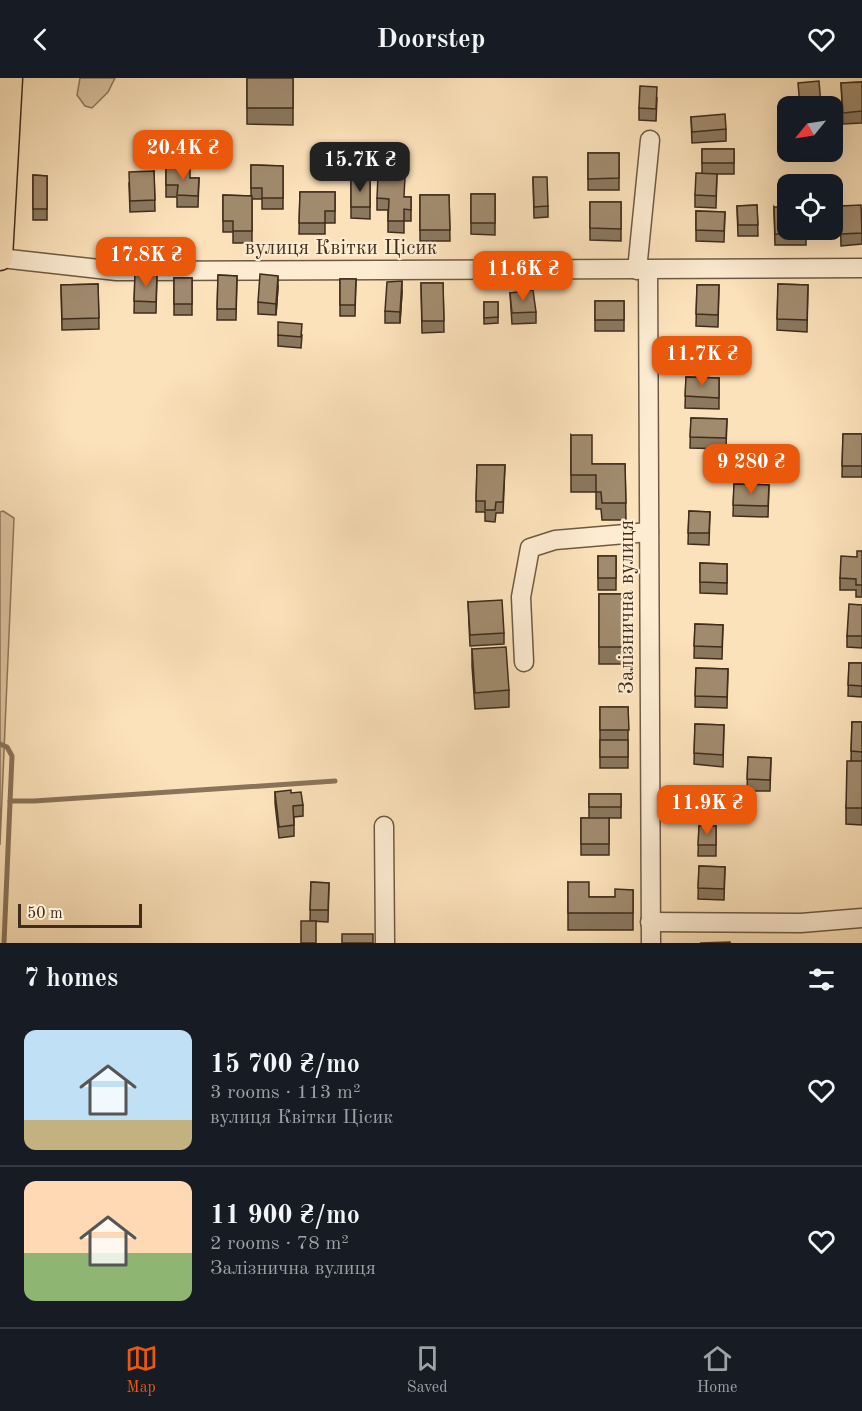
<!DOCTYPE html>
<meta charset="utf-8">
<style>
:root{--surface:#171b24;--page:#242831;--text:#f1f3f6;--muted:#9ea1a6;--line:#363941;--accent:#ea580c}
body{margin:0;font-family:"Old Standard TT",serif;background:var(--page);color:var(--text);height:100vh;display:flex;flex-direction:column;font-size:22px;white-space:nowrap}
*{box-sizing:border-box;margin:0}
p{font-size:20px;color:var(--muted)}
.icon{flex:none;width:33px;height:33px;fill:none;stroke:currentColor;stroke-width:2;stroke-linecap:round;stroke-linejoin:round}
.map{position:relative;height:865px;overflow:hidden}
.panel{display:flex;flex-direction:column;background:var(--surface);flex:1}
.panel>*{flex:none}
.needle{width:39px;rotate:240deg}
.controls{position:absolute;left:777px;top:18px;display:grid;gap:12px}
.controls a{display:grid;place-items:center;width:66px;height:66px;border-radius:12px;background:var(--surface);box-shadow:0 6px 24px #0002;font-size:30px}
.scale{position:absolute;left:18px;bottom:15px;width:124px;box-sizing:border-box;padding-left:6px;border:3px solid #3f2c1b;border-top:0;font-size:16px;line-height:21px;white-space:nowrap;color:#3f2c1b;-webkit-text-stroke:4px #fdecd2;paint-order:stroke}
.price{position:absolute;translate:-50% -51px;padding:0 14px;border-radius:12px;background:var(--accent);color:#fff;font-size:20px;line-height:39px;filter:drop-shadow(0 2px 3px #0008)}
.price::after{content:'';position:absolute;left:50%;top:36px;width:18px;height:14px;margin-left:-9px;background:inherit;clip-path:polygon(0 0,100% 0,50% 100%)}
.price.current{background:#222;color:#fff}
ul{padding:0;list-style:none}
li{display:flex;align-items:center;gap:18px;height:150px;padding:0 24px}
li+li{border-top:2px solid var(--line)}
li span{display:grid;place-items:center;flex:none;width:168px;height:120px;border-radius:12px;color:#555}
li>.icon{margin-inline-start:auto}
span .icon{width:72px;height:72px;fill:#fffc;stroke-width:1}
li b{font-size:26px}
h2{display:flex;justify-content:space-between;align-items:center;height:72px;padding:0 24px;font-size:26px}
header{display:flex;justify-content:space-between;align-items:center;height:78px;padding:0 24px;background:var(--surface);font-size:27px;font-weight:700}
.menu{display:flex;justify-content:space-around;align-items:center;height:84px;border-top:2px solid var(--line);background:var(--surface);font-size:16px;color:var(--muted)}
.menu a{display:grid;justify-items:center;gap:3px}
.menu .current{color:var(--accent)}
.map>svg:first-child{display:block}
</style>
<header><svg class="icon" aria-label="back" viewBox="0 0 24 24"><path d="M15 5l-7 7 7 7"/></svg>Doorstep<svg class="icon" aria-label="heart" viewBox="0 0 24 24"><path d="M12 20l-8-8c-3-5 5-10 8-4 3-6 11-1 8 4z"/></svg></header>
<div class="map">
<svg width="862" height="865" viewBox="0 0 862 865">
<rect width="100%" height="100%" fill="#fce2ba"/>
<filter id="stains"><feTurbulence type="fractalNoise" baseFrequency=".00333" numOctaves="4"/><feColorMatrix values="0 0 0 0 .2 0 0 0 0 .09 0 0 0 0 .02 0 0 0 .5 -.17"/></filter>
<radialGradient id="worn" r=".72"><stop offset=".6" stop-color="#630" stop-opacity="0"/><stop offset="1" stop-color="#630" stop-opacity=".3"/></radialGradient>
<g fill="#dcc39f" stroke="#8e785d" stroke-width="1.5">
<path d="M80,0H115L108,14L92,30L85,28L77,17Z"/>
<path d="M3,433L14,440L0,767V434Z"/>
</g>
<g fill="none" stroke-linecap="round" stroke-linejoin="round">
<g stroke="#8a745a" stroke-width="5">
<path d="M0,666L7,669L12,678L4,865"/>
<path d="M10,723H34L335,703"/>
</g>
<g stroke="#6e5a43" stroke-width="21">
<g id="minor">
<path d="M0,180L117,193L862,190"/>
<path d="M637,192L650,62"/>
<path d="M648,192L651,865"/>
<path d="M524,584L521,519L530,470L555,462L649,454"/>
<path d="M384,748L385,865"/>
<path d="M650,844L801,845L862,840"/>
</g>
</g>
<g stroke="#3f2c1b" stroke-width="27">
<path id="major" d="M0,180L10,0"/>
</g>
<use href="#minor" stroke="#fdecd2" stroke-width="18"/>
<use href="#major" stroke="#fce2ba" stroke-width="24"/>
</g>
<g fill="#8a785f" stroke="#3f2c1b" stroke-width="1.5">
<path d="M247,0H293V47L247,46Z"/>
<path d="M862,4V45L843,46L841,5Z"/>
<path d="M657,20L656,43L639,42V30Z"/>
<path d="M691,39L726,51V63L692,65Z"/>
<path d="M702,71H734V96H717L716,130L695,129V117L702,95Z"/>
<rect x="588" y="75" width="31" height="37"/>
<path d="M251,87L283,88V131H262V121H252V165H233V154H223V117L251,118Z"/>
<path d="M166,89L190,100H199L198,129H177V119H166Z"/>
<path d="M154,93L155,133L130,134L129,105Z"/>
<path d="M33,97L47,98V142H33Z"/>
<path d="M533,99L548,128V139L534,140Z"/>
<path d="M351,101H370V141L351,140Z"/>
<path d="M300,114H335V145H325V156H299Z"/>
<path d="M471,116H495V157L471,156Z"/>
<path d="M420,117H449L450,163H420Z"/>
<path d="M405,119H411V143H404V155L388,154V132H377V120Z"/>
<path d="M590,124H621V163L590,162Z"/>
<path d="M757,127L758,158H738L737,128Z"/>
<path d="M840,128L862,147V166L841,168Z"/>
<path d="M774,129L788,152H806V167H775Z"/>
<path d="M696,133L725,134L724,164L696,163Z"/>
<path d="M135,195L157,196L156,235H134Z"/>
<path d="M218,197L237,198L236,242H217Z"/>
<rect x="174" y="200" width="18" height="37"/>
<path d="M340,201H356L355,238H340Z"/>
<path d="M421,205H443L444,254L422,255Z"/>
<path d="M98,206L99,251L62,252L61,207Z"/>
<path d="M778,206L808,207L807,254L777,252Z"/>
<path d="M697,207H719L718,249L696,248Z"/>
<path d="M278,209L276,237L258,236V224Z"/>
<path d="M402,214L400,245H385V233Z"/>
<path d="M510,215L536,234V245L512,246Z"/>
<rect x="595" y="223" width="29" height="30"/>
<path d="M484,224H498V245L484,246Z"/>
<path d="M278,257H302L301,270L278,268Z"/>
<path d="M686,299L719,300V331L685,330Z"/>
<path d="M691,340L727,341L726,371L690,370Z"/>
<path d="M843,356H862V399H842Z"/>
<path d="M571,357L592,386H625L626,442H602L601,431H596V414H571Z"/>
<path d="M477,387H505L503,435H496L495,444L485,443V434H476Z"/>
<path d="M734,406L769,407L768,439L733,438Z"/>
<path d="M689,433L710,434L709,467L688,466Z"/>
<path d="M862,473V519H856V512H840V500Z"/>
<rect x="598" y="478" width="18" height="34"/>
<path d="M700,485L727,486V516L700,515Z"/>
<rect x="599" y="516" width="25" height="70"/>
<path d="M468,524L504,555V566L470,568Z"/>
<path d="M862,527V570L847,569V558Z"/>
<path d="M695,546L723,547L722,581L694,580Z"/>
<path d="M472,571L509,612V629L475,631L472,588Z"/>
<path d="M849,585H862V619L848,618Z"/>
<path d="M696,590L728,591L727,630L695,629Z"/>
<rect x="600" y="629" width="28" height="61"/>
<path d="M852,644H862V747L846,746V730L851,683Z"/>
<path d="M695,646L724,647L723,689L694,686Z"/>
<path d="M748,679L771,680L770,713H747Z"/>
<path d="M275,714L291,715L303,727V738L294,739V758L279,760L275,725Z"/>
<path d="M589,716H621V740H609V777H581V740H589Z"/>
<path d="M699,748H716V778H698Z"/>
<path d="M699,788L725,789L724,822L698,821Z"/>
<path d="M311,804L329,805L328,844L310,843Z"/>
<path d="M568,804L589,819H615L633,812V852H568Z"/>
</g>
<g fill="#71614d" stroke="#3f2c1b" stroke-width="1.5">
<path d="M278,198V209L276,237V226Z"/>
<path d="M402,203V214L400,245V234Z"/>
</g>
<g fill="#a18b6e" stroke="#3f2c1b" stroke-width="1.5">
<rect x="247" y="0" width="46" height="30"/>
<path d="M819,3L821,28H800L798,5Z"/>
<path d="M862,4V33L843,35L841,5Z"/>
<path d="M640,8L657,9L656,31L639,30Z"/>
<path d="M725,36L726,51L692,54L691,39Z"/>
<rect x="702" y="71" width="32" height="14"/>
<path d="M588,75H619V100L588,101Z"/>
<path d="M251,87L283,88V120H262V110H251Z"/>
<path d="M166,89H190V100H199L198,118L177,117L178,107H166Z"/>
<path d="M154,93L155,122L130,123L129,94Z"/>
<path d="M696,95L717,96L716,118L695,117Z"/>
<path d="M33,97L47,98V131H33Z"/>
<path d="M378,97L405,98L404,119H411V132L404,131V143H388L389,121L377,120Z"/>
<path d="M533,99H547L548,128L534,129Z"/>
<rect x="351" y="101" width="19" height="28"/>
<path d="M300,114H335V133H325V145H299Z"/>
<rect x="471" y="116" width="24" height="29"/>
<path d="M223,117L252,118V153H233V143H223Z"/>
<path d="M420,117H449L450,152H420Z"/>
<path d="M590,124H621V151L590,150Z"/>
<path d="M757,127L758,147H738L737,128Z"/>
<path d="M861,127L862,155L841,156L840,128Z"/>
<path d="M774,129H788V152H806V156H775Z"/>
<path d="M696,133L725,134L724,153L696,152Z"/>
<path d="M135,195L157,196L156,224L134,223Z"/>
<path d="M260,196L278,198L276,226L258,224Z"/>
<path d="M218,197L237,198L236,231H217Z"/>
<rect x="174" y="200" width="18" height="26"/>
<path d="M340,201H356L355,227H340Z"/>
<path d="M402,203L400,234L385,233L387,204Z"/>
<path d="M421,205H443L444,243H422Z"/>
<path d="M98,206L99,240L62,241L61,207Z"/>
<path d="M778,206L808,207L807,242L777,241Z"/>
<path d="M697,207H719L718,237L696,236Z"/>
<path d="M533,212L536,234L512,235L510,215Z"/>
<rect x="595" y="223" width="29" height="19"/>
<path d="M484,224H498V239L484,240Z"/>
<path d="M278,244L302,246L301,259L278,257Z"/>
<path d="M686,299L719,300V320L685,318Z"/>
<path d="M691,340L727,341L726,360L690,359Z"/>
<path d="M843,356H862V388H842Z"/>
<path d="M571,357H592V386H625L626,425H602L601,414H596V397H571Z"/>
<path d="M477,387H505L503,424H496L495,432H485V423H476Z"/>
<path d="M734,406L769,407L768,428L733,427Z"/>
<path d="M689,433L710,434L709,455H688Z"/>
<path d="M857,473H862V507H856V501L840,500L841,478L857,479Z"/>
<rect x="598" y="478" width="18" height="22"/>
<path d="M700,485L727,486V505L700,504Z"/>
<rect x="599" y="516" width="25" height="53"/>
<path d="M502,522L504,555L470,557L468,524Z"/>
<path d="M849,526L862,527V558H847Z"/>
<path d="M695,546L723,547L722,569L694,568Z"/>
<path d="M506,569L509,612L475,615L472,571Z"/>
<path d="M849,585H862V608L848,607Z"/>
<path d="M696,590L728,591L727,619L695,618Z"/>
<path d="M600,629H628L629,652H600Z"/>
<path d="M852,644H862V674L851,673Z"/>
<path d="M695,646L724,647L723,677L694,675Z"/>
<rect x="600" y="662" width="28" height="17"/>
<path d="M748,679L771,680L770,702L747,701Z"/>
<path d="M847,683H862V730H846Z"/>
<path d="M291,712V715L301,714L303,727L293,728L294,747L279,749L275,714Z"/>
<rect x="589" y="716" width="32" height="13"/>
<rect x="581" y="740" width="28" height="26"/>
<path d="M699,748H716V767H698Z"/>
<path d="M699,788L725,789L724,811L698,810Z"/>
<path d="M311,804L329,805L328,832H310Z"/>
<path d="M568,804H589V819H615V811L633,812V835H568Z"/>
<rect x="301" y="843" width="15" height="22"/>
<rect x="342" y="856" width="31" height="9"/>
<path d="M730,864V865H700Z"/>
</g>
<g text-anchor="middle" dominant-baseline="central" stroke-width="4.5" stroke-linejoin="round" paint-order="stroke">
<g font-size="21" fill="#3f2c1b" stroke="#fdecd2">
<text x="341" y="170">вулиця Квітки Цісик</text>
<text transform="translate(627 529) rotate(-90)">Залізнична вулиця</text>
</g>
</g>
<rect width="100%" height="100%" filter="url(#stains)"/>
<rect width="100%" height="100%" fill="url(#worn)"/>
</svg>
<div class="controls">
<a><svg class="needle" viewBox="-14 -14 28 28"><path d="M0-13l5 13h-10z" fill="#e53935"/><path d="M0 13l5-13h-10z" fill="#9ea1a6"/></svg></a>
<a><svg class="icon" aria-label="locate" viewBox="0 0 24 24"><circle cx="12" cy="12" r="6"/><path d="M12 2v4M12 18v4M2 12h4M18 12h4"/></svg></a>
</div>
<div class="scale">50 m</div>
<b class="price" style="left:183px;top:103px">20.4K ₴</b>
<b class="price current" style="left:360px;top:115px">15.7K ₴</b>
<b class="price" style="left:146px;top:210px">17.8K ₴</b>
<b class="price" style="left:523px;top:224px">11.6K ₴</b>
<b class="price" style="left:702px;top:309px">11.7K ₴</b>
<b class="price" style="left:751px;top:417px">9 280 ₴</b>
<b class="price" style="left:707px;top:758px">11.9K ₴</b>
</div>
<section class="panel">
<h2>7 homes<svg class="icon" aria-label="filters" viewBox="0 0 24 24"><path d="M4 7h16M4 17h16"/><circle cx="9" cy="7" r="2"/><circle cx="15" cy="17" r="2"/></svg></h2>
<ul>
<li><span style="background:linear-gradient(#bfe0f5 75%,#c2b280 0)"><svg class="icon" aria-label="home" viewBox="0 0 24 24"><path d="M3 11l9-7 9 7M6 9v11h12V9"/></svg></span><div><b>15 700 ₴/mo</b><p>3 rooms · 113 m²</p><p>вулиця Квітки Цісик</p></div><svg class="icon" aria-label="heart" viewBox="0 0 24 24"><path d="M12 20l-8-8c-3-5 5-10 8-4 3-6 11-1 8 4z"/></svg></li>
<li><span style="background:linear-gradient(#ffd9b3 60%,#8fb573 0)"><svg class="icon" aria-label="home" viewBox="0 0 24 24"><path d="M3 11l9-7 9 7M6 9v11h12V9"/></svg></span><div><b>11 900 ₴/mo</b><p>2 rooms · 78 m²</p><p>Залізнична вулиця</p></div><svg class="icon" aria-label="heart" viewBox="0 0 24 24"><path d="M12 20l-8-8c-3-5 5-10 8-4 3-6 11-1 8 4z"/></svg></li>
</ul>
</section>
<nav class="menu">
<a class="current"><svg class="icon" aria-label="map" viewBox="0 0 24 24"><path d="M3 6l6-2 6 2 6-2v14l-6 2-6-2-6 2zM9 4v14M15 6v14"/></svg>Map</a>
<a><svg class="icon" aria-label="saved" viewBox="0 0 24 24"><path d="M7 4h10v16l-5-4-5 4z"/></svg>Saved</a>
<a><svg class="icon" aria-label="home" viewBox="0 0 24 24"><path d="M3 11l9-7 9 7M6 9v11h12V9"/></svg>Home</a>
</nav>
